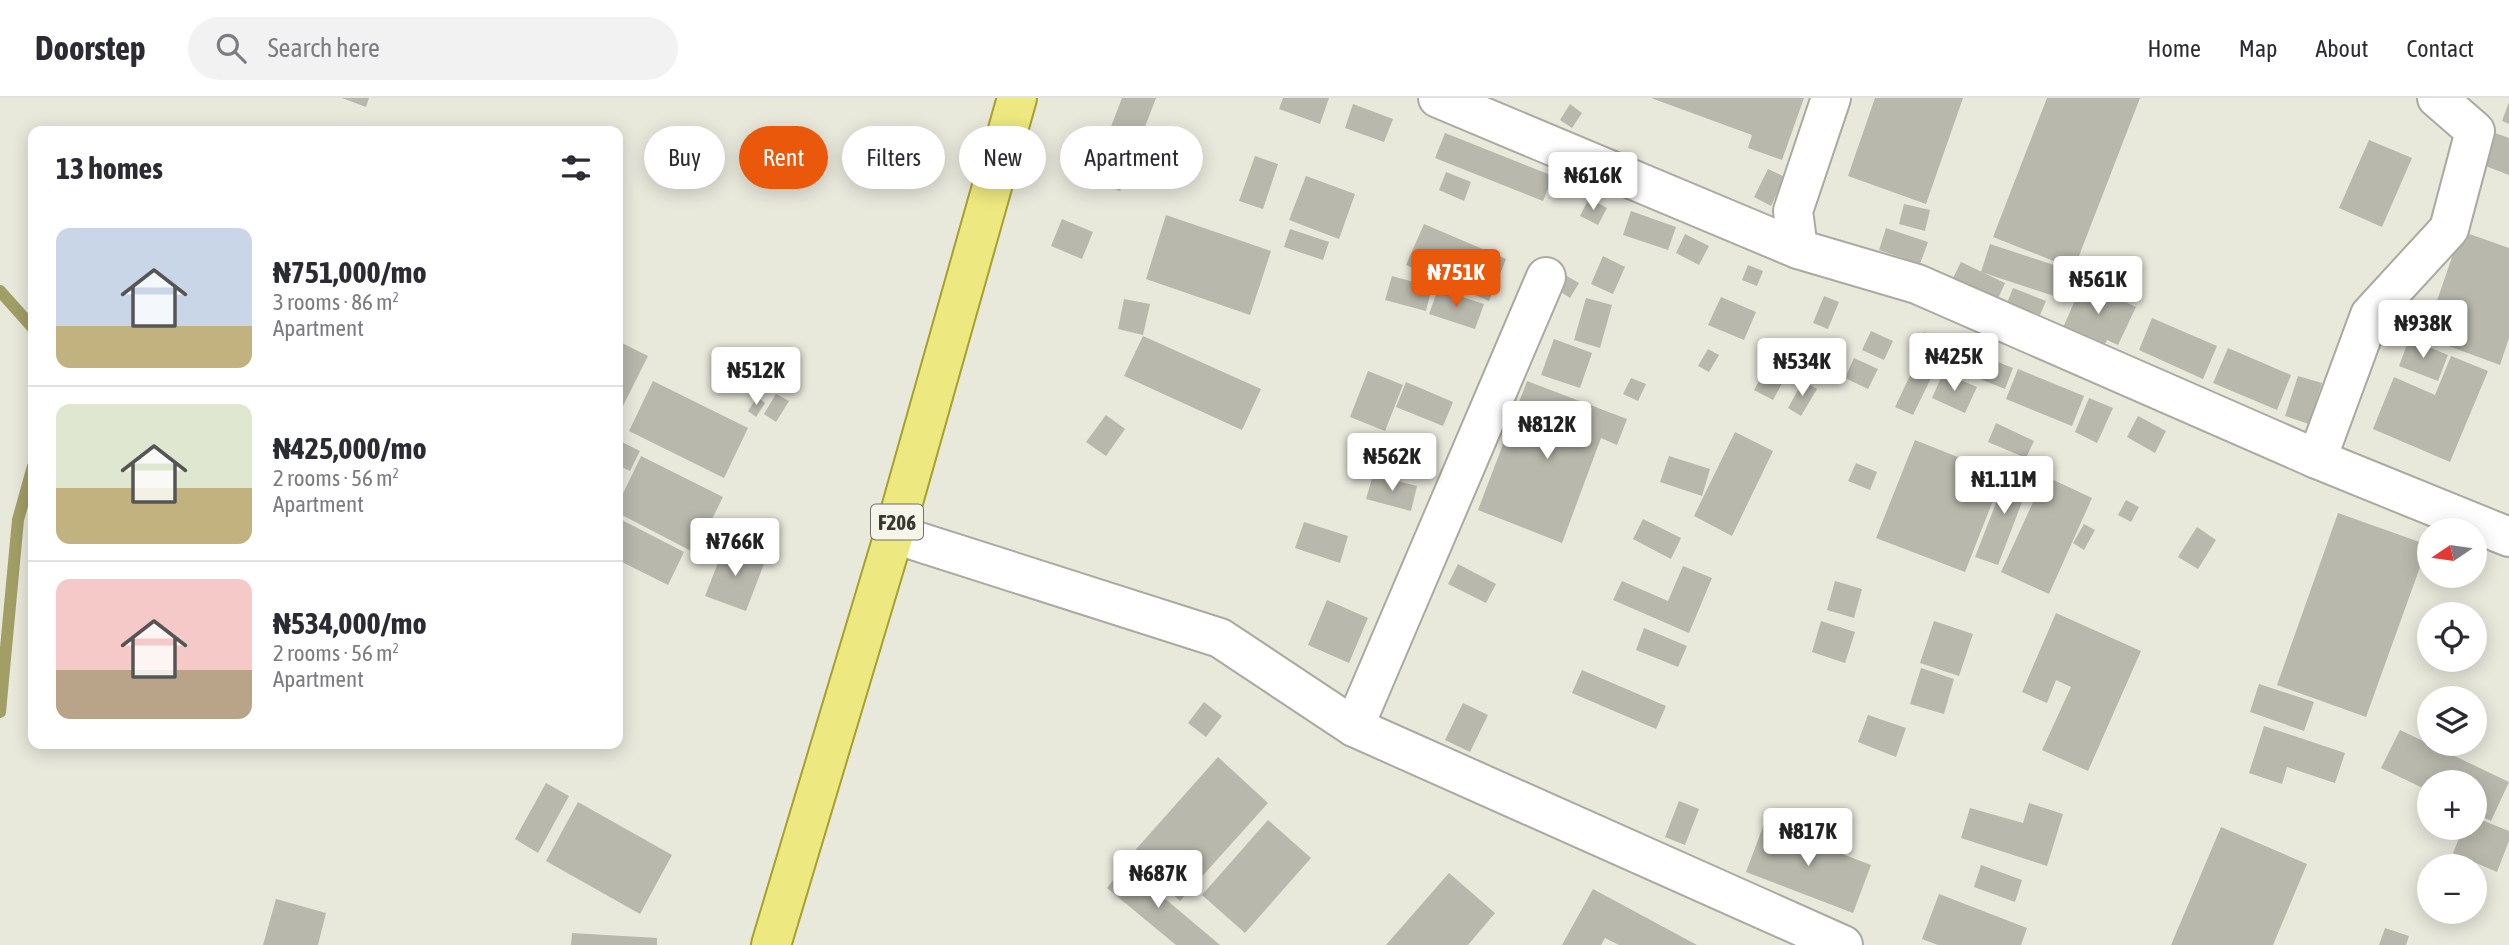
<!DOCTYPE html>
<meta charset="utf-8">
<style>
:root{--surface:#fff;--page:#f2f2f3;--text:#2b2b33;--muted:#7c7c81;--line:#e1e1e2;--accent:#ea580c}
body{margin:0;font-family:"Asap Condensed",sans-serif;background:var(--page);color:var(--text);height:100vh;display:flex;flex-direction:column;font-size:26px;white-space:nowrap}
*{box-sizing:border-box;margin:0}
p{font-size:23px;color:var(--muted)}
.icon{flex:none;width:38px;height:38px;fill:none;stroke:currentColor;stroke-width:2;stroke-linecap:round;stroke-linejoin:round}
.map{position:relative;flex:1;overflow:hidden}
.drawer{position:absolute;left:28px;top:28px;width:595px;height:623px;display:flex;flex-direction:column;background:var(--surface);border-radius:14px;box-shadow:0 4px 18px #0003}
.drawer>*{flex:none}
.banner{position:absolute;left:644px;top:28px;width:665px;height:63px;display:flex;gap:14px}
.needle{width:46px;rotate:257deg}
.tools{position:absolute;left:2417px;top:420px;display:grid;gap:14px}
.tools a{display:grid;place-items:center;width:70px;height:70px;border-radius:50%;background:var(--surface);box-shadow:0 4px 18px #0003;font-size:35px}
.price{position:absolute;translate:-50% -60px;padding:0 16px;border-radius:7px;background:#fff;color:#222;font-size:23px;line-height:46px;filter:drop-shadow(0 2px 4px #0008)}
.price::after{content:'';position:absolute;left:50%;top:42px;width:21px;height:16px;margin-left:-10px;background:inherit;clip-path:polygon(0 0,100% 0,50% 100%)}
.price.selected{background:var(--accent);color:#fff}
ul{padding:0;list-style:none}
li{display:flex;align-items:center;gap:21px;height:175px;padding:0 28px}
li+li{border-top:2px solid var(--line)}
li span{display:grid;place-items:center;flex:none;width:196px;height:140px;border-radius:14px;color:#555}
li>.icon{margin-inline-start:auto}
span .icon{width:84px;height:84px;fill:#fffc;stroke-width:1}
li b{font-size:30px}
h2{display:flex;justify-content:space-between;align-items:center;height:84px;padding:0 28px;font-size:30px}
.pill{padding:0 24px;border-radius:32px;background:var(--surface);box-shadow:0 4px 18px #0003;font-size:24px;line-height:63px}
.pill.selected{background:var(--accent);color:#fff}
header{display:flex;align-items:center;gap:42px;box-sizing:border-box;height:98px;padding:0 35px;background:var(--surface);border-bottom:2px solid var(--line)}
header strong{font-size:33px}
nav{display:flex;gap:38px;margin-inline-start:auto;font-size:24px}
.search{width:490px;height:63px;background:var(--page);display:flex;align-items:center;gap:18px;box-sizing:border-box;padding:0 24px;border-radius:38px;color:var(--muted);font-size:26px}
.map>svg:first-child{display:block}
</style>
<header>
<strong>Doorstep</strong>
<div class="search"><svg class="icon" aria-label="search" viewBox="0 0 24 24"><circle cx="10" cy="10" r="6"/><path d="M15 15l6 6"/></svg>Search here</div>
<nav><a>Home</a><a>Map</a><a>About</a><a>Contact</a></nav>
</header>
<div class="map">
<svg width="2509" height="847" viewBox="0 0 2509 847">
<rect width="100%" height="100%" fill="#e8e8db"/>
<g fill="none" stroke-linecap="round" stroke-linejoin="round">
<g stroke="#a19e66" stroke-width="12">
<path d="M0,193L33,230"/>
<path d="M0,614L18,422L33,368"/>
</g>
</g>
<g fill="#b8b8ac">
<path d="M342,0H369L366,9Z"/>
<path d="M1122,0H1156L1135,55L1105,44Z"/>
<path d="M1283,0H1329L1320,26L1279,11Z"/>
<path d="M1651,0H1804L1782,62L1748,50L1752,37Z"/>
<path d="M1875,0H1963L1926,106L1848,78Z"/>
<path d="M2047,0H2140L2074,171L1993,139Z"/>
<path d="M2509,4V26L2502,23Z"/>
<path d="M1353,6L1393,21L1384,44L1345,30Z"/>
<path d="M1570,6L1582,15L1572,30L1560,22Z"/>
<path d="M1445,35L1553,78L1543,103L1435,60Z"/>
<path d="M2495,35L2509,40V77L2483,67Z"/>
<path d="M2369,42L2412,60L2382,129L2339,110Z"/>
<path d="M1099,47L1133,61L1120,93L1086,79Z"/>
<path d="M1255,58L1278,66L1263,111L1239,103Z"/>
<path d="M1768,71L1785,79L1771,108L1754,99Z"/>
<path d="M1446,74L1471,84L1464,103L1439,92Z"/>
<path d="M1306,78L1355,96L1339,141L1289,122Z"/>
<path d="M1589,100L1607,110L1598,127L1580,118Z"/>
<path d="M1904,106L1930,112L1925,133L1899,126Z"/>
<path d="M1631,113L1676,129L1668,152L1623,137Z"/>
<path d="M1166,117L1271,153L1250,217L1146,181Z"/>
<path d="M1062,121L1093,134L1082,161L1051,148Z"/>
<path d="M1424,126L1506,161L1489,203L1406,167Z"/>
<path d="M1886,130L1928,144L1920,166L1879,152Z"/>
<path d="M1290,131L1329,144L1323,162L1284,149Z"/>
<path d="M2461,133L2509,150V240L2500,267L2446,247L2452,231L2430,223Z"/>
<path d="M1685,136L1709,148L1699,167L1676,155Z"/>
<path d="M1990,146L2078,175L2069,203L1981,174Z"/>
<path d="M1603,158L1625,169L1613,196L1591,186Z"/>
<path d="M1961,164L2005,185L1997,203L1952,182Z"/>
<path d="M1748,167L1763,173L1757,188L1742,182Z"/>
<path d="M1560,174L1579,185L1570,200L1552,188Z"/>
<path d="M1392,178L1432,189L1426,213L1385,202Z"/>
<path d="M2083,184L2136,209L2118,247L2107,242L2105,246L2088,238L2086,243L2062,232Z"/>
<path d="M2013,190L2046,203L2040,217L2007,205Z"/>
<path d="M1438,191L1484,206L1475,231L1429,216Z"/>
<path d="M1824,198L1839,204L1828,231L1813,225Z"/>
<path d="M1721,199L1756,214L1744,242L1708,227Z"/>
<path d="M1586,200L1612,207L1600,250L1574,242Z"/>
<path d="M1124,201L1150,206L1143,237L1118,231Z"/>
<path d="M2152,220L2217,248L2203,281L2139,252Z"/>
<path d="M1871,233L1893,243L1884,262L1862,252Z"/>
<path d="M1924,234L2013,270L2005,291L1916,255Z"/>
<path d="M1143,238L1261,291L1242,332L1124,278Z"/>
<path d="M1554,241L1592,255L1580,290L1541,277Z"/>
<path d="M2409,241L2448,257L2438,283L2399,268Z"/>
<path d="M618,243L648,258L618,318Z"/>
<path d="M2228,250L2291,277L2277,312L2213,285Z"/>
<path d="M1708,251L1719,257L1709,274L1698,268Z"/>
<path d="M1773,258L1791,269L1773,302L1754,292Z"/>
<path d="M2451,258L2488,273L2450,364L2373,331L2394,279L2435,297Z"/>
<path d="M1854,260L1878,271L1868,291L1845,280Z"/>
<path d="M1916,265L1934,274L1913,317L1895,309Z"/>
<path d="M2018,271L2084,298L2072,328L2006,301Z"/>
<path d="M1368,273L1403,287L1385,333L1350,319Z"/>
<path d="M1943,275L1977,289L1965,315L1932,300Z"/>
<path d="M2298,278L2322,285L2309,326L2285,318Z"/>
<path d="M1631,280L1646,286L1638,303L1623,296Z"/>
<path d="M653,283L748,330L724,380L629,333Z"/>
<path d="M1527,283L1627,321L1617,347L1601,340L1562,445L1478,412Z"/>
<path d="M1803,283L1817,291L1801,318L1788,310Z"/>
<path d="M1406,284L1453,304L1443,328L1396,309Z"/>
<path d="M776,296L789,303L776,324L764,316Z"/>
<path d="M757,299L765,305L756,319L748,313Z"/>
<path d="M2089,300L2113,310L2097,345L2075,334Z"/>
<path d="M1106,317L1125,331L1106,358L1086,344Z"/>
<path d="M2138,318L2166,333L2155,355L2127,339Z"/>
<path d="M1996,325L2034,343L2026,360L1988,344Z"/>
<path d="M1735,334L1773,353L1732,438L1694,418Z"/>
<path d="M618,342L640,353L630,373L618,367Z"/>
<path d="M1915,342L2003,377L1965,474L1876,440Z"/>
<path d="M641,358L723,399L695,455L618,415V406Z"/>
<path d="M1669,358L1710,371L1702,398L1660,384Z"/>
<path d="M1856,365L1877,374L1870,392L1848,383Z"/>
<path d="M2010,369L2032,378L1998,467L1975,459Z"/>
<path d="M1373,377L1417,388L1411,413L1366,401Z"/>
<path d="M2045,378L2092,400L2049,496L2001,474Z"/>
<path d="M2126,402L2139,409L2131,424L2118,417Z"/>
<path d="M2338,415L2428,447L2366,619L2277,587Z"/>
<path d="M618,420L684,454L668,487L618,462Z"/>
<path d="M1643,421L1681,440L1671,461L1633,441Z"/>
<path d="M1304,424L1348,438L1340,465L1295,450Z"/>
<path d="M2084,426L2095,432L2084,452L2073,445Z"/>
<path d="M2197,429L2216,442L2198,471L2178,459Z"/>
<path d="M725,447L765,463L746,513L705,498Z"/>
<path d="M1458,466L1496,486L1486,505L1448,486Z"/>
<path d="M1683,468L1712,480L1689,535L1613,502L1622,483L1668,503Z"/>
<path d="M1835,483L1862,491L1854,520L1827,512Z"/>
<path d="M1327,502L1368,520L1349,565L1308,547Z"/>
<path d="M2056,515L2141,553L2088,673L2042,652L2071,589L2056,582L2047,605L2022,594Z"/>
<path d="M1821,523L1855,534L1845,565L1812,554Z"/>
<path d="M1934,523L1973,536L1959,578L1920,565Z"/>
<path d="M1644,530L1687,548L1678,569L1636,552Z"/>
<path d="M1921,570L1954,581L1944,616L1910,606Z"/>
<path d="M1582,572L1666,608L1656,631L1572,595Z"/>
<path d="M2259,586L2314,604L2304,633L2250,614Z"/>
<path d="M1204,604L1222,618L1206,639L1188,625Z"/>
<path d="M1463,605L1488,617L1470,654L1445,642Z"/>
<path d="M1868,617L1906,630L1896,659L1858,644Z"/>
<path d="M2264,628L2345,655L2335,685L2287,669L2282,686L2249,675Z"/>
<path d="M2400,632L2509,684L2491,723L2474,715V684H2429V693L2381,670Z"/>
<path d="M1218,659L1268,705L1180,803L1130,758Z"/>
<path d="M546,685L569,698L538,755L515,741Z"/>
<path d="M1679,703L1699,711L1685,747L1665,739Z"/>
<path d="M578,704L672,757L640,816L546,763Z"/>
<path d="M2029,705L2063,716L2047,768L1961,740L1970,710L2023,725Z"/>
<path d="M2474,719L2509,733V743L2497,774L2453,755L2463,730H2474Z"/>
<path d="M1268,722L1311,760L1245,835L1202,797Z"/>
<path d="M1764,726L1871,767L1853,815L1746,774Z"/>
<path d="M2221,729L2307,766L2273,847H2171Z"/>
<path d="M1125,767L1220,847H1176L1107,790Z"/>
<path d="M1981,767L2022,782L2015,804L1974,789Z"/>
<path d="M1449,775L1495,815L1468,847H1386Z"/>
<path d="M1593,791L1697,847H1619L1605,840L1601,847H1562Z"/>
<path d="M1939,796L2027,830L2021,847H1938L1922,841Z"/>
<path d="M276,801L326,815L318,847H263Z"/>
<path d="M2385,830L2409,838L2406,847H2379Z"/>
<path d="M572,835L657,840V847H571Z"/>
</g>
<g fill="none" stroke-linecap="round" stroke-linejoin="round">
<g stroke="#abaa9f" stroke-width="42">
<g id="street">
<path d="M1438,0L1798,151L1917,186L2317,361L2509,439"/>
<path d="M1798,151L1793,113L1831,0"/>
<path d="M2317,361L2370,217L2449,131L2475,33L2437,0"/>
<path d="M894,436L1220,540L1354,629L1843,847"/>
<path d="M1354,629L1546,179"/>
</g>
</g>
<g stroke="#a6a02e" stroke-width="42">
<path id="primary" d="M771,847L894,436L1017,0"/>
</g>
<use href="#street" stroke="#fff" stroke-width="38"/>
<use href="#primary" stroke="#eee880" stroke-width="38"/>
</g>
<g text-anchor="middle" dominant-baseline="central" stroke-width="6" stroke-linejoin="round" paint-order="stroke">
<rect fill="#f5f5e9" stroke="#71716a" stroke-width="2" x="871" y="406.5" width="52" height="35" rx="5"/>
<g font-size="21" font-weight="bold" fill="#383833">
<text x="897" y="424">F206</text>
</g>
</g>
</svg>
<div class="tools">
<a><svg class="needle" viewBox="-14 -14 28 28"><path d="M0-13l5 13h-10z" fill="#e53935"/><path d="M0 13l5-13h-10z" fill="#7c7c81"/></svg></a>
<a><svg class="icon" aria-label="locate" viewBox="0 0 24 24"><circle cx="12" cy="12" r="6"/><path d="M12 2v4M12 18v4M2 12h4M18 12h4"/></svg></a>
<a><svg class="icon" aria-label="layers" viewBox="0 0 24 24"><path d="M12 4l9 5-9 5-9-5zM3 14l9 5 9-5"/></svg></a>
<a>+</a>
<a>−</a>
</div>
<b class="price" style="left:1593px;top:114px">₦616K</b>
<b class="price selected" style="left:1456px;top:211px">₦751K</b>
<b class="price" style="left:2098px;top:218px">₦561K</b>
<b class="price" style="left:2423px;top:262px">₦938K</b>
<b class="price" style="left:1954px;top:295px">₦425K</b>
<b class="price" style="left:1802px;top:300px">₦534K</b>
<b class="price" style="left:756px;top:309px">₦512K</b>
<b class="price" style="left:1547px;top:363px">₦812K</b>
<b class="price" style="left:1392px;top:395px">₦562K</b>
<b class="price" style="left:2004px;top:418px">₦1.11M</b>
<b class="price" style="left:735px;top:480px">₦766K</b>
<b class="price" style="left:1808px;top:770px">₦817K</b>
<b class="price" style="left:1158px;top:812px">₦687K</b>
<div class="banner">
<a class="pill">Buy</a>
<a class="pill selected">Rent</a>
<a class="pill">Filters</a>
<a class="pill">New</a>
<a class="pill">Apartment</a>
</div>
<section class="drawer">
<h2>13 homes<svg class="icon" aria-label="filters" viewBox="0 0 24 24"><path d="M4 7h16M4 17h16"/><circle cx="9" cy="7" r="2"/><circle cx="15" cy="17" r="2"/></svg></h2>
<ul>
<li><span style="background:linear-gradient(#c9d6e8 70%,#c2b280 0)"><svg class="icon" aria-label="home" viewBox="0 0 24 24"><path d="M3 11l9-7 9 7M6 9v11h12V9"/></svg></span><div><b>₦751,000/mo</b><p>3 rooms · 86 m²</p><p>Apartment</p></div></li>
<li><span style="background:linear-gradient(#dfe7d0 60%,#c2b280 0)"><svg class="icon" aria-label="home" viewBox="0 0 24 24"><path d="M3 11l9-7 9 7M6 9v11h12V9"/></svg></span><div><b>₦425,000/mo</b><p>2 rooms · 56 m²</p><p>Apartment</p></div></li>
<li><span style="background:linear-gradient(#f6c9c9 65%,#b9a48a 0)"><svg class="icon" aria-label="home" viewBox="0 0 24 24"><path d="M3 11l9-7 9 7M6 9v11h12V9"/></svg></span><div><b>₦534,000/mo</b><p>2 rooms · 56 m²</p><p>Apartment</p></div></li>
</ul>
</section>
</div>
